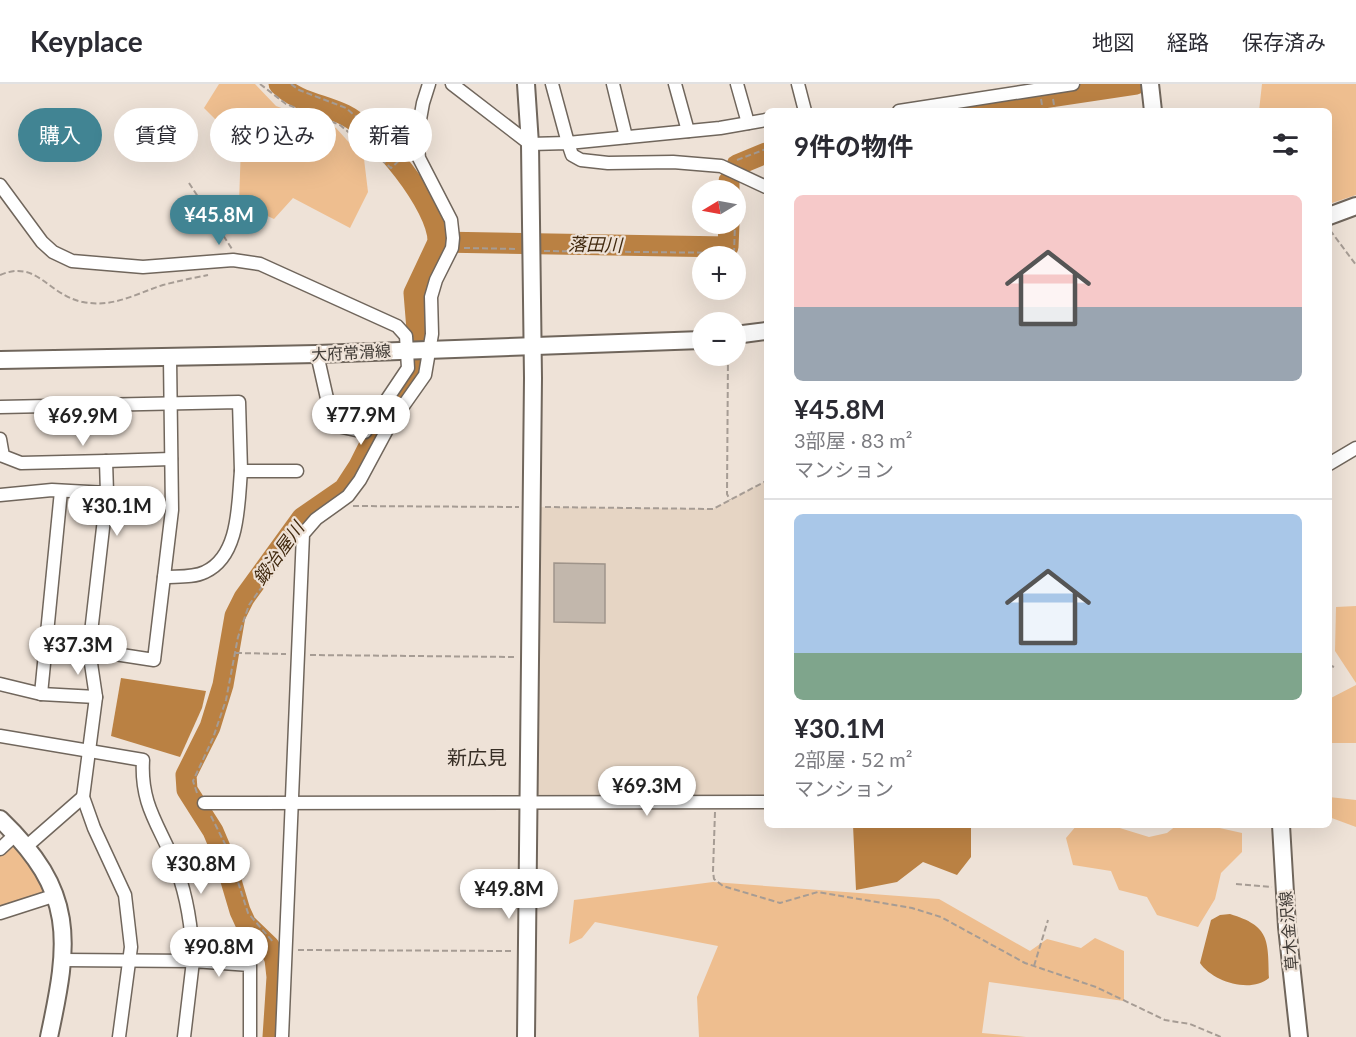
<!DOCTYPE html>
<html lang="ja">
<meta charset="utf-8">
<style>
:root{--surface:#fff;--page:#f2f2f3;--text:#2b2b33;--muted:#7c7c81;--line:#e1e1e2;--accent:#418493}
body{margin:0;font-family:Lato,"Noto Sans JP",sans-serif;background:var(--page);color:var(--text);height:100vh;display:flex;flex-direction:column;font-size:22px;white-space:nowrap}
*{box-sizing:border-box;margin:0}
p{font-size:20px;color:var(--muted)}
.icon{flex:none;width:33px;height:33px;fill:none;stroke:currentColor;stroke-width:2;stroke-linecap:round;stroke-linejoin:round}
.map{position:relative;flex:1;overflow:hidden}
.drawer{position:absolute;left:764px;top:24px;width:568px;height:720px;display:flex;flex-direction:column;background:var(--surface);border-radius:9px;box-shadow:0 6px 24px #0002}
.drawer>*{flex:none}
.hud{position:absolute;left:18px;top:24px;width:570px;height:54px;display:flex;gap:12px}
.needle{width:39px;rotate:260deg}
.buttons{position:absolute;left:692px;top:96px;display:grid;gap:12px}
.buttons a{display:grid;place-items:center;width:54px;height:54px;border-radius:50%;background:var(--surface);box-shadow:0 6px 24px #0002;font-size:30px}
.price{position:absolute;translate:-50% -51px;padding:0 14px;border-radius:21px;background:#fff;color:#222;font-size:20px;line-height:39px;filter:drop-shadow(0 2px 3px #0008)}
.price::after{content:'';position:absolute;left:50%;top:36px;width:18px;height:14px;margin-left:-9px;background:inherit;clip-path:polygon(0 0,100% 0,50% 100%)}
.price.on{background:var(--accent);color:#fff}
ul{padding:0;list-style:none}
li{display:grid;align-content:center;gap:12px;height:318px;padding:0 30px}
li+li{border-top:2px solid var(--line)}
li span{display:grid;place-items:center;height:186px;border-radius:9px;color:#555}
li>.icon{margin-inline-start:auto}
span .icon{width:108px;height:108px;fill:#fffc;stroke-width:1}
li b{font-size:26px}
h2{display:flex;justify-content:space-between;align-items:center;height:72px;padding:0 30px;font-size:26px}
.tag{padding:0 21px;border-radius:27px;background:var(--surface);box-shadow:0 6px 24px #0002;font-size:21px;line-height:54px}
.tag.on{background:var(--accent);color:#fff}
header{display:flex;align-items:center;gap:36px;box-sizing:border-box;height:84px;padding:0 30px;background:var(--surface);border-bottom:2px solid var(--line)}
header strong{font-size:28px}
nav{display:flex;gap:33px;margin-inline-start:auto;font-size:21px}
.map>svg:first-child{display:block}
</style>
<header>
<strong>Keyplace</strong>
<nav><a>地図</a><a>経路</a><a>保存済み</a></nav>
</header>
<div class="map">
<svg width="1356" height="953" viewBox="0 0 1356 953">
<rect width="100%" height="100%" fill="#eee2d7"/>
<path fill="#e6d5c4" d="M766,397V714L527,718L530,423L713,425Z"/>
<g fill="#eebe8f">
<path d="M219,0H255L276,22L336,44L364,75L368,108L350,144L293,114L274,135L239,119L241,61L204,24Z"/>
<path d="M1262,0H1356V111L1329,120V27H1259Z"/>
<path d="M1356,522V599L1335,567L1336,523Z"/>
<path d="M1356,601V659H1329V615Z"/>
<path d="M1329,713L1356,716V743L1329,733Z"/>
<path d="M1077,741H1110L1149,753L1167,749L1177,741H1206L1242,749V768L1221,789L1215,815L1198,843L1157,831L1147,813L1119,806L1111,787L1073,781L1066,754Z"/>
<path d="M5,760L18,762L56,811L0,829V765Z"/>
<path d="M713,798L939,815L1030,867L1047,855L1081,864L1095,854L1124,867V917L989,898L982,949L1026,953H699L697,913L718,862L595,838L582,854L569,860L574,816Z"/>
</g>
<g fill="#ba8143">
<path d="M121,594L206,607L202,624L180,673L111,652Z"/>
<path d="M853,741H971V773L957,791L923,778L897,798L856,806Z"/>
<path d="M1230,830C1270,842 1268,856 1269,894C1250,910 1212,897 1200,879L1211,836L1220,831Z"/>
</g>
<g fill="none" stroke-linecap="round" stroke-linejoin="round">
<g stroke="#ba8143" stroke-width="21">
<path d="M958,27L1136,0"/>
<path d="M737,81L766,69"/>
<path d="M729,106V97"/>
<path d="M438,158L728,163L729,140"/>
<path d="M273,953L277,893L275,875L269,862L246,840L240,827L224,773L213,747L187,706L186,691L210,643L223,601L235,532L244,514L302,434L344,405L359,382L377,346L414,293L418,258L414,209L438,158C439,122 376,46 345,31C322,20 297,18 279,0"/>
</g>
</g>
<path fill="#c2b7ac" stroke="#9f948a" stroke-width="1.5" d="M554,479L605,480V539L554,538Z"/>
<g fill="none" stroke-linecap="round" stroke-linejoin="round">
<g stroke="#70665c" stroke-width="15">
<g id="street">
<path d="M452,0L530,60L568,59L572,71L581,76L608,79L673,78L721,82L766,103"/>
<path d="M552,0L568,59L720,44L766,36"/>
<path d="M613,0L626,53"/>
<path d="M675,0L688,47"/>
<path d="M737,0L748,39"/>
<path d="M798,0L805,27"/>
<path d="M899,27L1073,0"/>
<path d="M0,101L42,158L53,168L72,177L143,183L233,176L260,180L397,242L406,252L408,284L365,348L333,341L317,270"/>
<path d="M0,323L239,318L241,387"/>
<path d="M0,355L3,372L21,379L106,377L107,409"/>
<path d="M106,377L171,375"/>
<path d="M1329,380L1356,364"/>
<path d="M0,411L52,406L107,409L89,566L96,613L83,713L94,744L125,811L131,863L119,953"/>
<path d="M164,493C177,492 193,494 205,488C240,472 238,419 241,387H297"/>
<path d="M89,566L154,576L172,426L170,274"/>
<path d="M0,600L41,610L96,613"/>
<path d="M41,610L61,407"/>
<path d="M0,652L143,676C140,724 162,744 177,786C188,816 192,846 193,877L63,876"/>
<path d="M204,719L766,718"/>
<path d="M27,762L83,713"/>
<path d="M0,765L16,750"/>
<path d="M0,829L56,811"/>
<path d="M184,953L193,877L250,881V953"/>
<path d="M282,953L303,450L316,435L348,412L360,396L389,342L425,291L432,250L431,213L436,196L452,164L453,154L451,136L419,74L417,52L423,19L429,0"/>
</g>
</g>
<g stroke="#70665c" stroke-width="20">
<g id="secondary">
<path d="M1150,0L1153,27"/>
<path d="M1329,132L1356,122"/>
<path d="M735,251L766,247"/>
<path d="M0,276L317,270L702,256"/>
<path d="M0,735C76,808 70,856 49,953"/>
<path d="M1281,741L1287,843L1299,953"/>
<path d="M526,953L533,294L530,60L526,0"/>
</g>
</g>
<g stroke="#a69c94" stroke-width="2" stroke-dasharray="6 3" stroke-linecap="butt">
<path d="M260,0L286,20L340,41L391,84L403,73"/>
<path d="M291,0L299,6L346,24L402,72"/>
<path d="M1041,15L1043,27"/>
<path d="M1053,15L1055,27"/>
<path d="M737,76L766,65"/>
<path d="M189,99L232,165"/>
<path d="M1330,146L1356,181"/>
<path d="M464,164L518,165"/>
<path d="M544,167L734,169L735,140"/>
<path d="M0,191C38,175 47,211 83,218C113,224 135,210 163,201C178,197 193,194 208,191"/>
<path d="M728,272L727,410L730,416"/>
<path d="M353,422L519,423"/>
<path d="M545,423L713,425L766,397"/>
<path d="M236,569L286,570"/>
<path d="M310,571L517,573"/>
<path d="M1329,581L1334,583"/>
<path d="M1329,622L1331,647"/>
<path d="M197,709L193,697L213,654L226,616L238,553L249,521L290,463"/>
<path d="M715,728L713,787L714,795L723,802L780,819L818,808L912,824L941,833L1025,879L1096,903L1165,936L1190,940L1221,953"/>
<path d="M211,732L227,764L248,829L274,859"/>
<path d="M1236,800L1272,803"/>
<path d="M298,866L514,867"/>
<path d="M1034,882L1048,836"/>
</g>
<use href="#street" stroke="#fff" stroke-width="12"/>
<use href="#secondary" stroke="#fff" stroke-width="16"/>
</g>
<g text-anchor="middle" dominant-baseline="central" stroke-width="4.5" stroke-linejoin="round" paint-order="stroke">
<g font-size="16" fill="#403b36" stroke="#eee2d7">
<text transform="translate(351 268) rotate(-3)">大府常滑線</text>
<text transform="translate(1288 847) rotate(-95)">草木金沢線</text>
</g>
<g font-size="18" font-style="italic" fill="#41290e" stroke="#eee2d7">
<text transform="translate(595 160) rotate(1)">落田川</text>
<text transform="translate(278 469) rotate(-54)">鍛治屋川</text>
</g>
<g font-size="20" fill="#372e25" stroke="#eee2d7">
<text x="477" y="673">新広見</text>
</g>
</g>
</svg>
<div class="buttons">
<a><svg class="needle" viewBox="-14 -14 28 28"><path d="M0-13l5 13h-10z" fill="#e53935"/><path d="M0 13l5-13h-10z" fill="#7c7c81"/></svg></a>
<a>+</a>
<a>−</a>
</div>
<b class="price on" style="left:219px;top:162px">¥45.8M</b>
<b class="price" style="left:361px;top:362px">¥77.9M</b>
<b class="price" style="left:83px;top:363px">¥69.9M</b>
<b class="price" style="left:117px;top:453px">¥30.1M</b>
<b class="price" style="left:78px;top:592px">¥37.3M</b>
<b class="price" style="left:647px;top:733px">¥69.3M</b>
<b class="price" style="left:201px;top:811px">¥30.8M</b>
<b class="price" style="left:509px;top:836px">¥49.8M</b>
<b class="price" style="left:219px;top:894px">¥90.8M</b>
<div class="hud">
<a class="tag on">購入</a>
<a class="tag">賃貸</a>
<a class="tag">絞り込み</a>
<a class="tag">新着</a>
</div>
<section class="drawer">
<h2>9件の物件<svg class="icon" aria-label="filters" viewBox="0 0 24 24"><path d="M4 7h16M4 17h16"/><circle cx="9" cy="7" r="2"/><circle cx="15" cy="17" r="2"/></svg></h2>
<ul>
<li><span style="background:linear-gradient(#f6c9c9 60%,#9aa5b1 0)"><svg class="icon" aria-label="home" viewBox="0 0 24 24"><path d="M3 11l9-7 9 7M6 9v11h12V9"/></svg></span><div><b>¥45.8M</b><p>3部屋 · 83 m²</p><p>マンション</p></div></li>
<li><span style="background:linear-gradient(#a9c7e8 75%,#7fa58c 0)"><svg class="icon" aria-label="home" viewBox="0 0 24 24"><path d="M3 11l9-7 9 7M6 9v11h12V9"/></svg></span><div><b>¥30.1M</b><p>2部屋 · 52 m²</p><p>マンション</p></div></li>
</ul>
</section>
</div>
